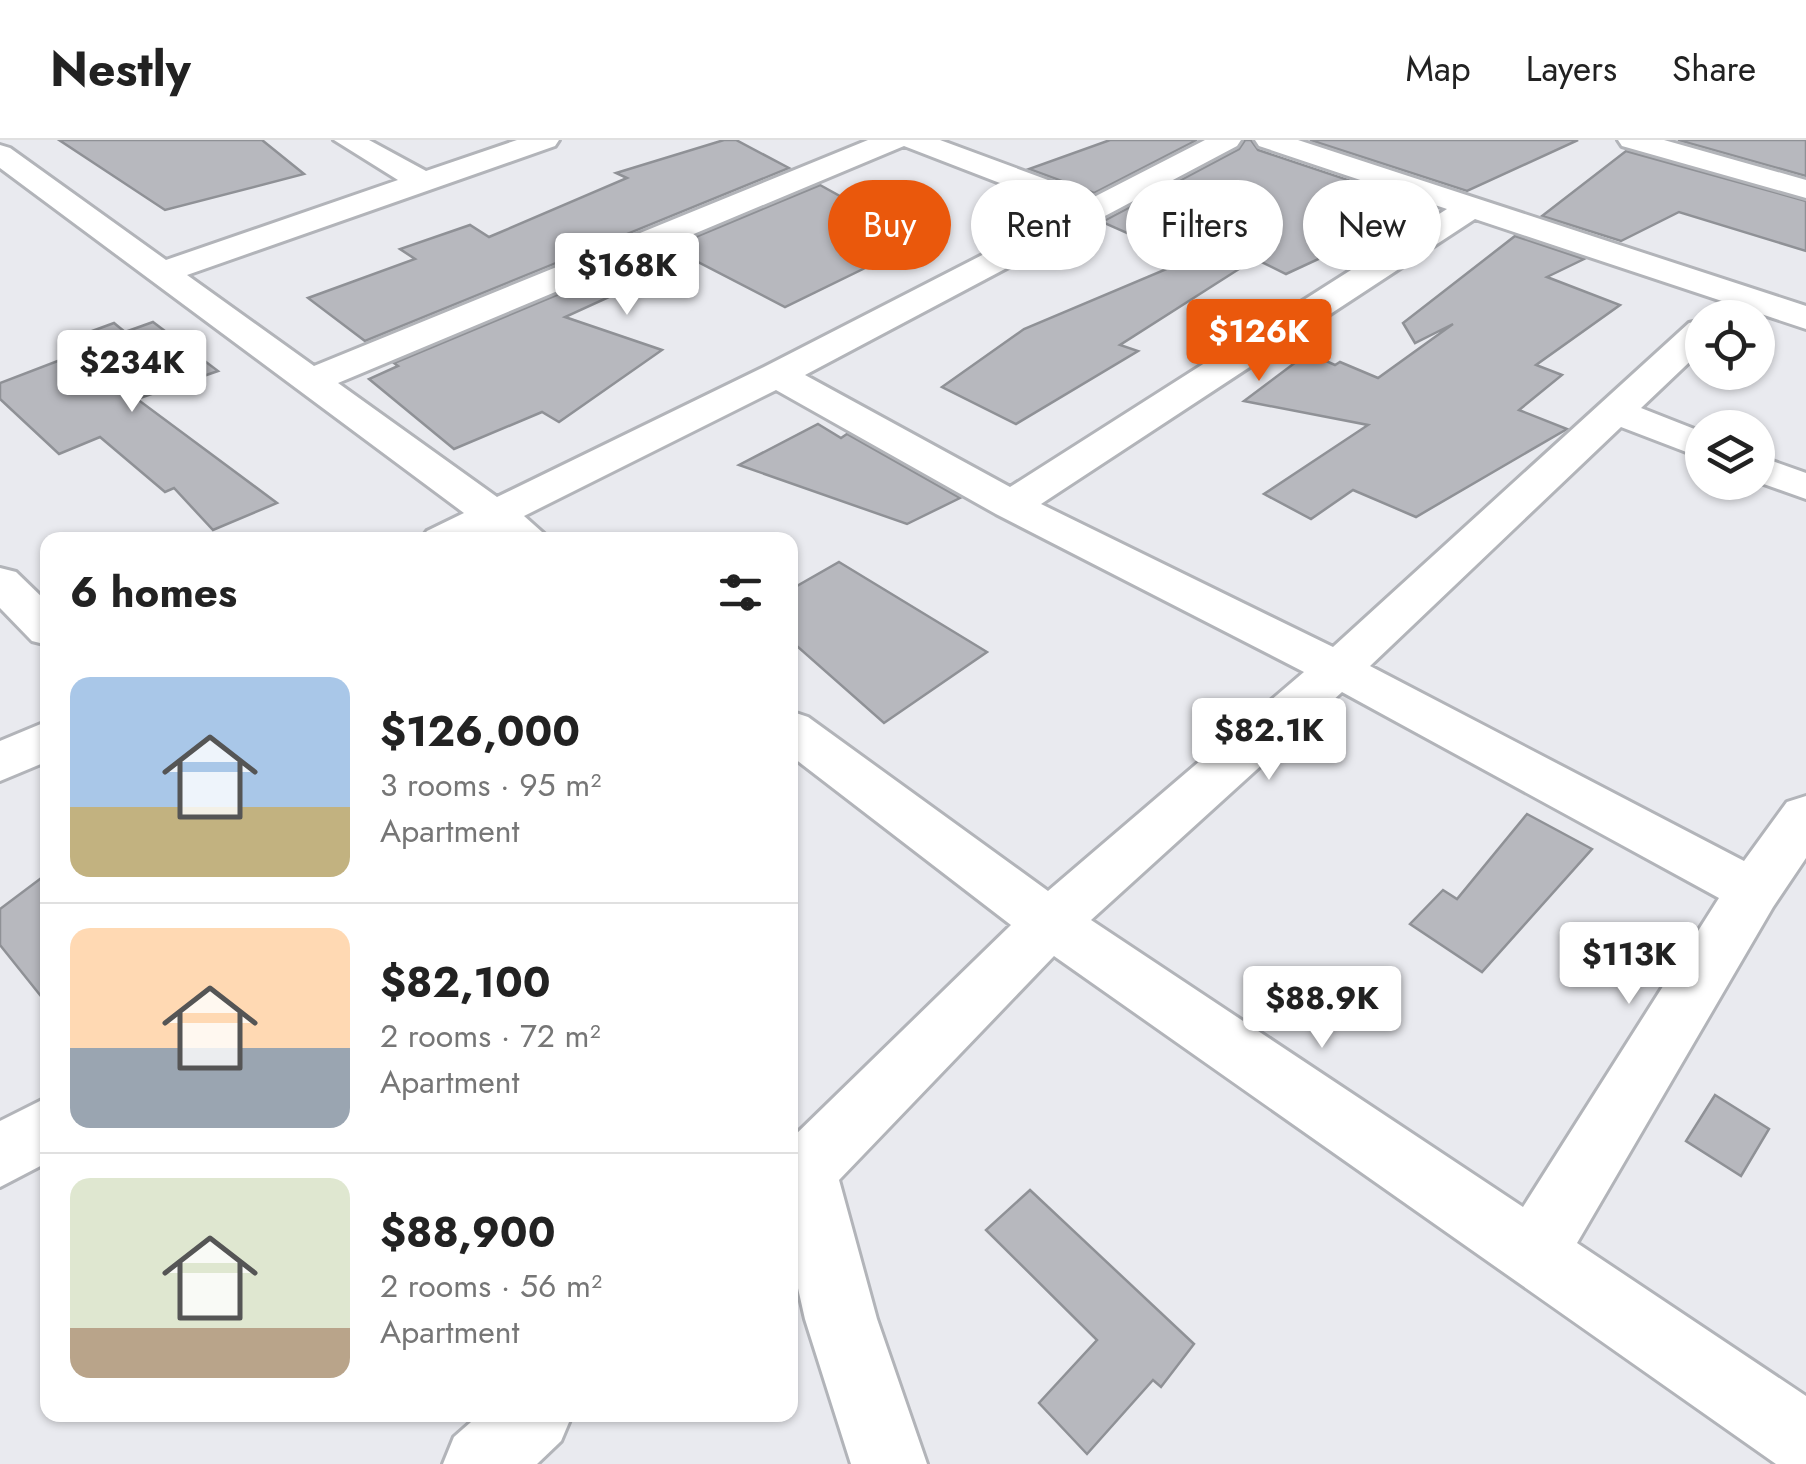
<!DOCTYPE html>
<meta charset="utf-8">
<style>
:root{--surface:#fff;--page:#f6f6f6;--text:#222;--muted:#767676;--line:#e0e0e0;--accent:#ea580c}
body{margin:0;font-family:Jost,sans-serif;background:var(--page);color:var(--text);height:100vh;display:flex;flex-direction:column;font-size:38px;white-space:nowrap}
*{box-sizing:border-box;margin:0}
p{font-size:32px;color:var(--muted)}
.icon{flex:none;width:55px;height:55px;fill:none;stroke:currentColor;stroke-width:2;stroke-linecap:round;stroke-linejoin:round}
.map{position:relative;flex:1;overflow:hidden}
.side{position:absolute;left:40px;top:392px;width:758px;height:890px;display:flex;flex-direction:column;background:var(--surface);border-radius:20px;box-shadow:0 2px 8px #0004}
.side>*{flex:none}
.top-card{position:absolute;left:828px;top:40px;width:828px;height:90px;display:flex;gap:20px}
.fabs{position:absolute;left:1685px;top:160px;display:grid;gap:20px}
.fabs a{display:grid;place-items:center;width:90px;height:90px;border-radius:50%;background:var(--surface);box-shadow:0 2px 8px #0004;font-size:50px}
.price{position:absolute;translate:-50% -85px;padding:0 22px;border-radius:10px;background:#fff;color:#222;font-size:32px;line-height:65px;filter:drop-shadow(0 2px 5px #0008)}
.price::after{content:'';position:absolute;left:50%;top:60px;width:30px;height:22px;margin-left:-15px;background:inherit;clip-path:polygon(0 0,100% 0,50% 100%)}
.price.active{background:var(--accent);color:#fff}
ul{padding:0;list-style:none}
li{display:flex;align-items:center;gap:30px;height:250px;padding:0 30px}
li+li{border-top:2px solid var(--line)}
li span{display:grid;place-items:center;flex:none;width:280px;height:200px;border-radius:20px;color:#555}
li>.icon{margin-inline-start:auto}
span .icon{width:120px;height:120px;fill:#fffc;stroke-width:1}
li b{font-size:42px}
h2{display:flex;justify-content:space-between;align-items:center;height:120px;padding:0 30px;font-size:42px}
.tag{padding:0 35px;border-radius:45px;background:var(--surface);box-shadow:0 2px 8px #0004;font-size:35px;line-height:90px}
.tag.active{background:var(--accent);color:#fff}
header{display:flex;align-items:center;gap:60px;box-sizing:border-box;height:140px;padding:0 50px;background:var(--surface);border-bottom:2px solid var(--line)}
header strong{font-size:48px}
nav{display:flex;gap:55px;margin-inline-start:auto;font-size:35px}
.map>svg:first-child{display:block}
</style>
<header>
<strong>Nestly</strong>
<nav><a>Map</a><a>Layers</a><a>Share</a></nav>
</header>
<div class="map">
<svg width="1806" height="1324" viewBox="0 0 1806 1324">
<rect width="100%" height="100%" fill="#e9eaef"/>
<g fill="#b7b8be" stroke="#8f9196" stroke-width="2.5">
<path d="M59,0H262L304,34L165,70Z"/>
<path d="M724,0H736L789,28L365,201L308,158L415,119L400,109L470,85L489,97L627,38L616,33Z"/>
<path d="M1110,0H1197L1094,53L1029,29Z"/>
<path d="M1245,0H1251L1258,10L1381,51L1325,116L1286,134L1249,116L1250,122L1120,205L1138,211L1016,284L942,247L1024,189L1188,120L1102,82L1239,9Z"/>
<path d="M1310,0H1578L1467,51Z"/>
<path d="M1678,0H1806V36Z"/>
<path d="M1626,11L1806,61V111L1679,72L1621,101L1542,76Z"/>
<path d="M820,45L849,61L862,55L919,81L853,120L867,127L785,167L692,119L565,177L662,210L559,282L542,272L454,309L369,239L398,226L394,223Z"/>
<path d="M1515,96L1584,119L1547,137L1620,165L1536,225L1562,235L1519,270L1567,289L1416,377L1353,350L1311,379L1264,354L1368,285L1244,261L1308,213L1335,225L1340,222L1378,238L1453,184L1415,203L1403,183Z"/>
<path d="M153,182L218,231L137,259L277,363L213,390L174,348L165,352L100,297L59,314L0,259V243L76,214L62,202L114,183L125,192Z"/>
<path d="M818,284L841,298L847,294L960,358L907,384L739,325Z"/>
<path d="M839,422L987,512L884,583L790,500V450Z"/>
<path d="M1527,674L1592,709L1482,832L1410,784L1443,750L1457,759Z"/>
<path d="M48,733V865L0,805V769Z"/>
<path d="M1715,955L1769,989L1741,1036L1686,1001Z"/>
<path d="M1030,1050L1194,1204L1161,1247L1153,1240L1087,1314L1039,1263L1097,1200L986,1090Z"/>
</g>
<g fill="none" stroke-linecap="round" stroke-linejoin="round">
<g stroke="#b2b4b9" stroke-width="6">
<g id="minor">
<path d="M334,0H369L426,31L517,0H559L555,6L187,135L314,226L868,0H940L1094,57L1205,0H1241L1237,6L805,235L1010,347L1447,69L1259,6L1255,0H1298L1806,166V189L1475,79L1041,364L1333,507L1689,183L1702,180V210L1641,268L1702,292V318L1621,287L1370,526L1744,721L1787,662L1806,656V718L1773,767L1577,1103L1806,1256V1324H1776L1054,816L839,1040L877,1179L927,1324H851L805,1179L790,1113V1000L1011,785L790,615V571L808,577L1048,751L1304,532L996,374L776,250L524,376L551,400H501L491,392L476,400H420L427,391L464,373L0,28V5L10,8L166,120L398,40ZM904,6L1070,70L764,227L497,357L338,243ZM1342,552L1719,758L1523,1067L1091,780Z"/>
<path d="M1618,0H1664L1806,40V58L1622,6Z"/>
<path d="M1758,316L1806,333V359L1758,342Z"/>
<path d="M0,428L16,432L48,463V505L32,501L0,468Z"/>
<path d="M48,581V621L0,641V601Z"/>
<path d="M48,957V1022L0,1047V981Z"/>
<path d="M479,1275H572L561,1301L537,1324H443L454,1297Z"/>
</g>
</g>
<use href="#minor" fill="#fff" fill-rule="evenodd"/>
</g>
</svg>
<div class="fabs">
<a><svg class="icon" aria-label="locate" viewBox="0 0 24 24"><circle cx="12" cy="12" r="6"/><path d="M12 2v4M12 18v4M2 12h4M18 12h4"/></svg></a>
<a><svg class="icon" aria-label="layers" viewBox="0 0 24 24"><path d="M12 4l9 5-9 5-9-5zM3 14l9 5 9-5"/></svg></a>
</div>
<b class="price" style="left:627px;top:178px">$168K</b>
<b class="price active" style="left:1259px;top:244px">$126K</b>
<b class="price" style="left:132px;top:275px">$234K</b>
<b class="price" style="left:1269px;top:643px">$82.1K</b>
<b class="price" style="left:1629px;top:867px">$113K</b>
<b class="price" style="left:1322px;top:911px">$88.9K</b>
<div class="top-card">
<a class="tag active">Buy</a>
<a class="tag">Rent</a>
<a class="tag">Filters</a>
<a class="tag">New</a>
</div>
<section class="side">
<h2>6 homes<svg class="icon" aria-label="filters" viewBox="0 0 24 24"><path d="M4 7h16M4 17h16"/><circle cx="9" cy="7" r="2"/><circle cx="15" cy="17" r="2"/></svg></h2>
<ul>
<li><span style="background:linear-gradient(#a9c7e8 65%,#c2b280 0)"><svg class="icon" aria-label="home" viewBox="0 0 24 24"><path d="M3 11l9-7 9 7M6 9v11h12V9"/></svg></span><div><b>$126,000</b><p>3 rooms · 95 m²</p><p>Apartment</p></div></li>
<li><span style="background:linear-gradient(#ffd9b3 60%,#9aa5b1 0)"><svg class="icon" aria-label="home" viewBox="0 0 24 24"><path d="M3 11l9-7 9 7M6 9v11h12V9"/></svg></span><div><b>$82,100</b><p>2 rooms · 72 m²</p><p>Apartment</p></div></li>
<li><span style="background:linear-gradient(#dfe7d0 75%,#b9a48a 0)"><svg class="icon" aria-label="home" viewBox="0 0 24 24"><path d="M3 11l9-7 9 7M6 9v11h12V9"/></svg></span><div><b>$88,900</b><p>2 rooms · 56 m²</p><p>Apartment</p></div></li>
</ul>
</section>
</div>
